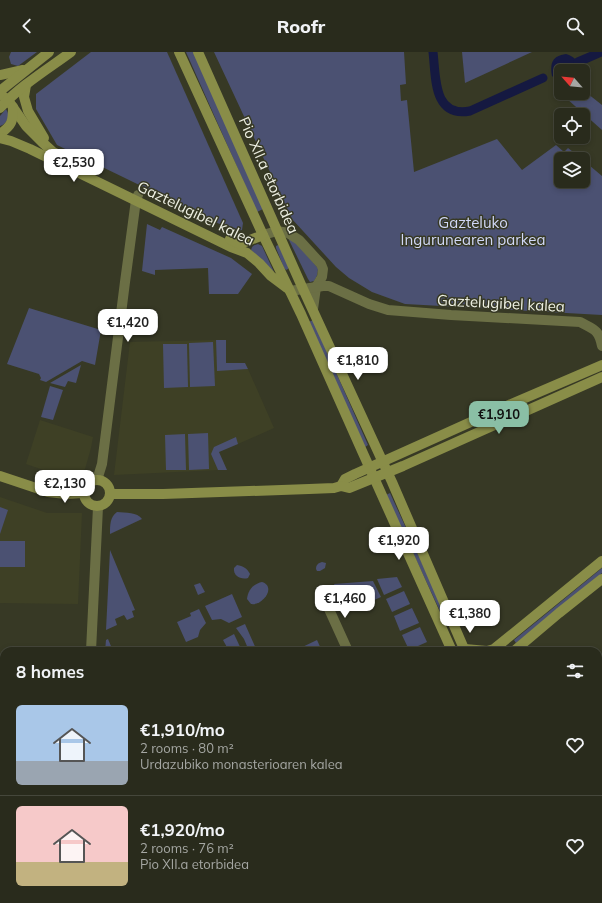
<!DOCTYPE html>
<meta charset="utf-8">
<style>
:root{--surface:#292b1c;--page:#353729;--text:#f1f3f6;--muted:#a5a7a3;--line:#45473b;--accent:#8abfa5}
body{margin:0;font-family:Mulish,sans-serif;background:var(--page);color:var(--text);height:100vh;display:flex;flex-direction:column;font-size:15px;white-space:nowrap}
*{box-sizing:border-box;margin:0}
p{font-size:13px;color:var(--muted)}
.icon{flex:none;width:22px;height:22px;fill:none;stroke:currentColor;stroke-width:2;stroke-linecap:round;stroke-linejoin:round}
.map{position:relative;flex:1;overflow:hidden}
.sheet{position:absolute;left:0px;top:595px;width:602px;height:256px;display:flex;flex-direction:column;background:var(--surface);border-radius:12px 12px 0 0;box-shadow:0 2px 6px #0003,0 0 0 1px var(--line)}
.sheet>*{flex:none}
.needle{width:26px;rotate:297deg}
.fabs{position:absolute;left:554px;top:12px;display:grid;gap:8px}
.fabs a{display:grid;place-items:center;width:36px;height:36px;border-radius:6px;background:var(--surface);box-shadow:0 2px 6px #0003,0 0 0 1px var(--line);font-size:20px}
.price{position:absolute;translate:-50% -34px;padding:0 9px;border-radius:8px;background:#fff;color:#222;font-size:13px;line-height:26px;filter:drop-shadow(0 1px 2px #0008)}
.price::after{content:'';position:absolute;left:50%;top:24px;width:12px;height:9px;margin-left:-6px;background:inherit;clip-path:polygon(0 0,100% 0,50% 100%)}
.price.active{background:var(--accent);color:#111}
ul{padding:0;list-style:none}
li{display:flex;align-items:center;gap:12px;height:100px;padding:0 16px}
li+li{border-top:1px solid var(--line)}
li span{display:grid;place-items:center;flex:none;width:112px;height:80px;border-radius:6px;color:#555}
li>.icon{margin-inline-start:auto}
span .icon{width:48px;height:48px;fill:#fffc;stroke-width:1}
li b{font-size:17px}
h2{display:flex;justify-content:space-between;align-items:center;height:48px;padding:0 16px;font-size:17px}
header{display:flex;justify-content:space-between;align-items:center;height:52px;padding:0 16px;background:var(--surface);font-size:18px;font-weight:800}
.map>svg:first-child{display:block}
</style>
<header><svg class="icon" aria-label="back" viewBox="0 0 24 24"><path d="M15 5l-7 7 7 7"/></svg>Roofr<svg class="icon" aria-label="search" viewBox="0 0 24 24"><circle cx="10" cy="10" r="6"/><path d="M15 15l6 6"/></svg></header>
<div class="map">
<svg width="602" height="851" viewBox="0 0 602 851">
<rect width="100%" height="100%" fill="#373925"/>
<g fill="#3e4025">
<path d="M216,288L217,318L248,317L274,376L238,392L236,386L211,402L218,418L114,423L130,290Z"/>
<path d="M40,368L93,385L91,396L85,417L79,422H55L26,412Z"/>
<path d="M0,445L47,461H82L78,552L0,551Z"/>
<path d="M4,675V744L0,745V676Z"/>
<path d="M305,847H398L389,851H306Z"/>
</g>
<g fill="#4b5172">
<path d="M11,0H37L18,14L11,12L9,5Z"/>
<path d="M91,0H167L243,171L242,178L234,179L57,93L36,57V42Z"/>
<path d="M186,0H194L263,157L257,160Z"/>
<path d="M214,0H404L406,32L400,33L401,49L407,48L414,120L497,87L522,118L556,93L564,100L568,96L582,107H561V129H583V108L602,124V263L405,252L372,240L349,226L336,215L292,167Z"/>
<path d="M462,0H532L465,31Z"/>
<path d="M561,36V41H583V38L602,53V78L557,38Z"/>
<path d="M6,57C11,64 7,72 0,74V64Z"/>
<path d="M147,172L160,178L162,175L231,206L252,222L238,242H209L208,216L155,218V223L142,219Z"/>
<path d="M289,185L293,187L318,216C318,221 317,225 314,229L310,230L308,227L289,188Z"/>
<path d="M258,192L262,194L274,220L251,198C252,194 254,193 258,192Z"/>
<path d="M278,193L279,194L289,215L288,217L286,218L284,216L276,196V194Z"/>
<path d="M29,256L101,278L95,313L82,309L46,330L40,328L41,326L39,322L7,312Z"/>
<path d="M313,268L368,393L365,395L309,270Z"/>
<path d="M216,288H226V311H245L248,317L217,319Z"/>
<path d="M213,290L215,334L190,335L189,291Z"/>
<path d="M163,292H187L188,335L164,336Z"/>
<path d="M81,313L76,331L68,329L65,335L50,331Z"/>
<path d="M50,334L63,338L53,368L41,365Z"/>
<path d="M208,381L209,417L189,418L188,382Z"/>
<path d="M185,382L186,418H166L165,383Z"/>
<path d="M236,385L238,392L219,400L227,418H218L211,402L214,395Z"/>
<path d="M390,441L449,570L446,572L386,443Z"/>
<path d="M0,455L8,458L0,482Z"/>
<path d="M117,460C126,461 137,460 142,467L110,482C110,473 110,465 117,460Z"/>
<rect x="0" y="489" width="25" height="26"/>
<path d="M110,498L135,558L132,559L134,565L127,568L124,563L115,567L117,573L106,578Z"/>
<path d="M322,510L326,511L325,516L320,519H317L316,517C316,513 318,511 322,510Z"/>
<path d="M237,513C243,514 247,516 250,522L248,526C241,528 233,524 234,516Z"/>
<path d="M602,516V521L516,591L514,588Z"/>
<path d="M397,525L402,535L384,543L377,527Z"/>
<path d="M373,529L381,545L347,560L334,532Z"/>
<path d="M262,530C277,535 262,554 251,552L247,547C248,538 253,532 262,530Z"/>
<path d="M200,531L205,540L198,543L194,533Z"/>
<path d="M404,539L410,552L392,560L386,547Z"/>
<path d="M232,542L242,565L229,571L221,567L212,568L205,554Z"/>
<path d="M412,556L419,571L400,579L394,564Z"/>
<path d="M199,557L206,571L200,578L198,585L186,590L177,570L191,564L190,561Z"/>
<path d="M245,572L257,599H249L244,587L236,576Z"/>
<path d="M420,575L427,590L409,598L402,583Z"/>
<path d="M234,582L242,599H229L223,588Z"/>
<path d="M108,587L113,599H105L106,588Z"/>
<path d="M317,588L322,599H294Z"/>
<path d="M602,731V762L598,753V733Z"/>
<path d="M0,753H2L4,758V771H0Z"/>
</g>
<path fill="#151941" d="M566,2C574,4 582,11 576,19H561V26C557,28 555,27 552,24C550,11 552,4 566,2Z"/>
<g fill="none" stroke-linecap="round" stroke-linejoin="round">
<g stroke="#151941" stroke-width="9">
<path d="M433,0C436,25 433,66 470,59L543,26"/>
<path d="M578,10L601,0"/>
</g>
<g stroke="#6b6f45" stroke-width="10">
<path d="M263,183L277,179L288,181L299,188L321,212L323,217L322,225L316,235L313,257"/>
<path d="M290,239L323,234H329L369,252L388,258L451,263L580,270C593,277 599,277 602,294"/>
<path d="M97,428L102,412L125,230L136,148L138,143"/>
<path d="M323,544L348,599"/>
<path d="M91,599L98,455"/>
<path d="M0,662H4"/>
<path d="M146,847V851"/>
</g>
<g stroke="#898d48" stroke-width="10">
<path d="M179,0L263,183L301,262L362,399L452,599"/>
<path d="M198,0L303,237L392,430L465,599"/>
<path d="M0,23L23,18"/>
<path d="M26,33L24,45L28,59L44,86"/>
<path d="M0,39L49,0"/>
<path d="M0,42L8,48L26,74L42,90L53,100L88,118"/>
<path d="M0,56C20,34 48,17 71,0"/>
<path d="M0,82C12,73 13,70 13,55"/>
<path d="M0,86L11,89L30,97L231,195L247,201L259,211L271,224L287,236"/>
<path d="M230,187L240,192L263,183"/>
<path d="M0,424L48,440L66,442L83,441"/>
<circle cx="97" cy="441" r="13"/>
<path d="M341,434L345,427L355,422L502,356L602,313"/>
<path d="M111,442H163L309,437L334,436L341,434L349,436L403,414L602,325"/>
<path d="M461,599L465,597L487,599L494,597L602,509"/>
<path d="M514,599L559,561L602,527"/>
<path d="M563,847L565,851"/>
<path d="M578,847L580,851"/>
<path d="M182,851L187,847"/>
<path d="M204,851L209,847"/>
</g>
</g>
<g text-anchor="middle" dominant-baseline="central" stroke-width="3" stroke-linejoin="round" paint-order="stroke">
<g font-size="15" fill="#eef0e3" stroke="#373925">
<text transform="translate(269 123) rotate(66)">Pio XII.a etorbidea</text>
<text transform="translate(196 161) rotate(26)">Gaztelugibel kalea</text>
<text transform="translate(501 251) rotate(3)">Gaztelugibel kalea</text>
</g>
<g font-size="15" fill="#d1d8f7" stroke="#373925">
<text x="473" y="170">Gazteluko<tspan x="473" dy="17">Ingurunearen parkea</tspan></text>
</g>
</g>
</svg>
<div class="fabs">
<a><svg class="needle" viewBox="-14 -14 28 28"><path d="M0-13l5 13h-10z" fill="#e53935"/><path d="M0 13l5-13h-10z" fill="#a5a7a3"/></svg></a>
<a><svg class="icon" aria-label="locate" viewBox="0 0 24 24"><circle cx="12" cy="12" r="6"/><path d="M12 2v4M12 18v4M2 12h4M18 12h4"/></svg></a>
<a><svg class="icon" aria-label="layers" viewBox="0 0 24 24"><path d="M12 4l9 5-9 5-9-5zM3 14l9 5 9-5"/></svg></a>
</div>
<b class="price" style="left:74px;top:131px">€2,530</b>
<b class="price" style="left:128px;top:291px">€1,420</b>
<b class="price" style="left:358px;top:329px">€1,810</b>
<b class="price active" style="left:499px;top:383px">€1,910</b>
<b class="price" style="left:65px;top:452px">€2,130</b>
<b class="price" style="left:399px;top:509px">€1,920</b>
<b class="price" style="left:345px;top:567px">€1,460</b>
<b class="price" style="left:470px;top:582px">€1,380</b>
<section class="sheet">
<h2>8 homes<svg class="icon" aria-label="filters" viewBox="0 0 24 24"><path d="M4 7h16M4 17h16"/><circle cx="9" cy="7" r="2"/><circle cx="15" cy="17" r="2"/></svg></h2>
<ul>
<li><span style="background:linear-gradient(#a9c7e8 70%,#9aa5b1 0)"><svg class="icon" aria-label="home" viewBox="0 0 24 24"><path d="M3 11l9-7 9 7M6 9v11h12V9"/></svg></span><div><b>€1,910/mo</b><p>2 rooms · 80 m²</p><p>Urdazubiko monasterioaren kalea</p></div><svg class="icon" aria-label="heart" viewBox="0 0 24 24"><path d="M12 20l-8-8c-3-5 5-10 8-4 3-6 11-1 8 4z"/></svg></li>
<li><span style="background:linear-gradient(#f6c9c9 70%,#c2b280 0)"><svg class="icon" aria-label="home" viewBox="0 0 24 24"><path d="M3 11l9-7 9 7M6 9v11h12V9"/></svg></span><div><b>€1,920/mo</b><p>2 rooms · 76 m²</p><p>Pio XII.a etorbidea</p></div><svg class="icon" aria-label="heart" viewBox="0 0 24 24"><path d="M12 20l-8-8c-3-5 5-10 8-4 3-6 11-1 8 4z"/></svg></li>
</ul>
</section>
</div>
